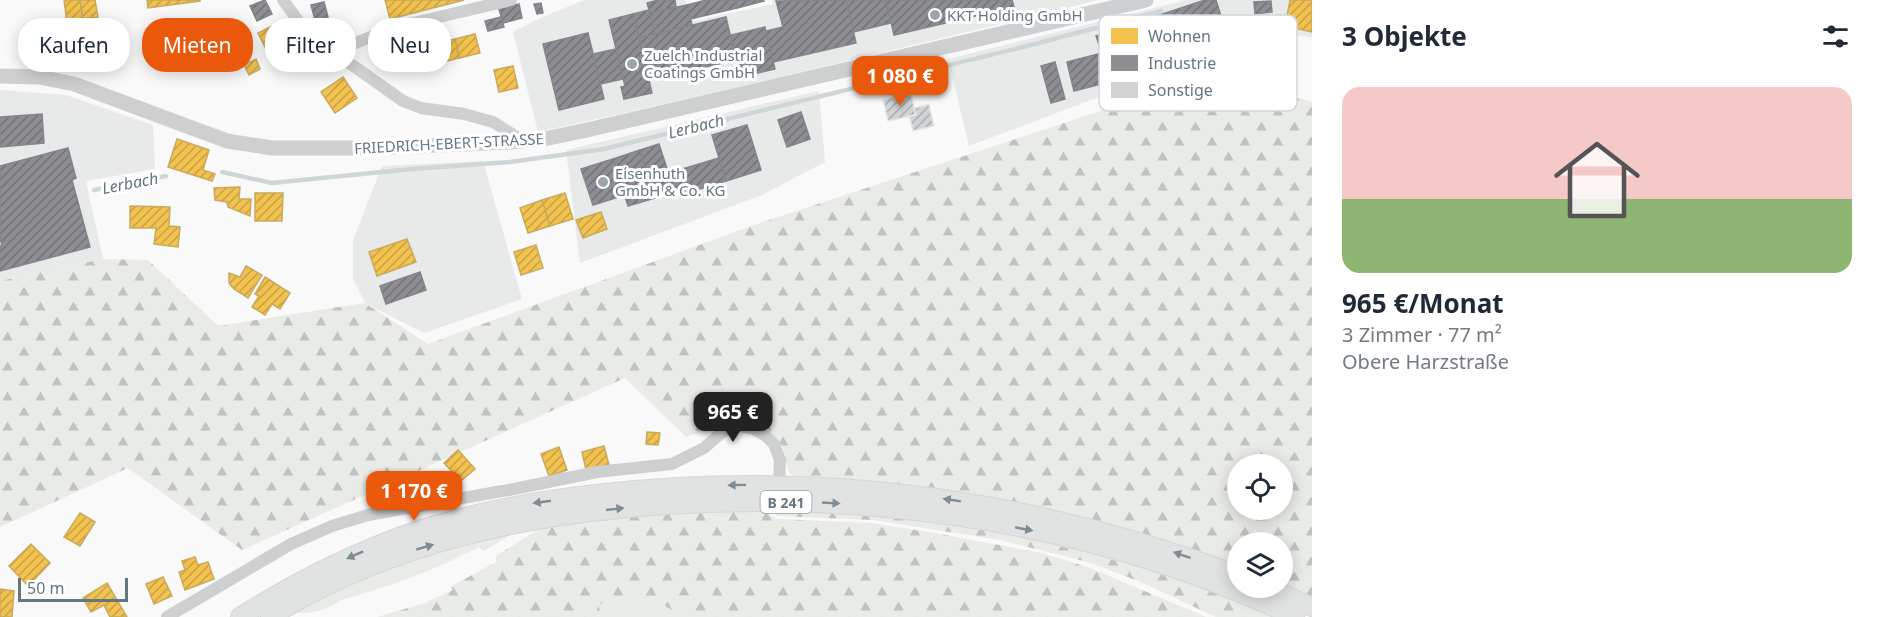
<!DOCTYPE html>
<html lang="de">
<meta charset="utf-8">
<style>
:root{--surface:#fff;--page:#f2f2f3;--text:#1f2937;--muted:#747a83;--line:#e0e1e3;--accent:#ea580c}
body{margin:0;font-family:"Noto Sans",sans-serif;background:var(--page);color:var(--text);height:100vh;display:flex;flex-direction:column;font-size:22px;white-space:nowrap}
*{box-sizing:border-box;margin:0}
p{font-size:20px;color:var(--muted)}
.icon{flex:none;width:33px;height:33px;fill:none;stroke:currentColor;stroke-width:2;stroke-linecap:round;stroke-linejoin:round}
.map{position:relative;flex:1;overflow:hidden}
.panel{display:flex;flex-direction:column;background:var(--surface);width:570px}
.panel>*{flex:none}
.guide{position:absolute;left:18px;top:18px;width:570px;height:54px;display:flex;gap:12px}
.buttons{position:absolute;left:1227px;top:454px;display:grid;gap:12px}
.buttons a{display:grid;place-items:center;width:66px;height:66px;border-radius:50%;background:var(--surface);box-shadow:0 3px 15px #0003;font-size:30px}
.scale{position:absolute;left:18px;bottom:15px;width:110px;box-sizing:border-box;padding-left:6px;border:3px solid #657683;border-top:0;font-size:16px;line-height:21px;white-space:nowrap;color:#657683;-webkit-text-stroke:4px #fff;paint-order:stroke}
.price{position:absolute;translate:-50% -51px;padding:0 14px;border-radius:12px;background:var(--accent);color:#fff;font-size:20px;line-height:39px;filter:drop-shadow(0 2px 3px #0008)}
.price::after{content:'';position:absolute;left:50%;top:36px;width:18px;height:14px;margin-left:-9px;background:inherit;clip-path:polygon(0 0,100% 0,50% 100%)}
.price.current{background:#222;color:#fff}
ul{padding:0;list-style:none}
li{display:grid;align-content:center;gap:12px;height:318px;padding:0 30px}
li+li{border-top:2px solid var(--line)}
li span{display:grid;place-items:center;height:186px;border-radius:18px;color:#555}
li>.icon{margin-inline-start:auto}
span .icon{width:108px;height:108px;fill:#fffc;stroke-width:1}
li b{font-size:26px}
h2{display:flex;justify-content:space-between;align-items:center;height:72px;padding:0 30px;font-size:26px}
.chip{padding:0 21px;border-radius:24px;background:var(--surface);box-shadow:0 3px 15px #0003;font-size:21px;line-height:54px}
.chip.current{background:var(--accent);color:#fff}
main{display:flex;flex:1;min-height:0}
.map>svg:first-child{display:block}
</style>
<main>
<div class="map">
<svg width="1312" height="617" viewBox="0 0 1312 617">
<defs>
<pattern id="forest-firs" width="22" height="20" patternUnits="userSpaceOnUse" patternTransform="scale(1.5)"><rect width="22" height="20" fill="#e8ebe6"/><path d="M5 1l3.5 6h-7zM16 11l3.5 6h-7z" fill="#c0c3c0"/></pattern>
<pattern id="homes-hatch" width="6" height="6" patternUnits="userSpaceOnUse" patternTransform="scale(1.5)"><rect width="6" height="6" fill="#f2c14e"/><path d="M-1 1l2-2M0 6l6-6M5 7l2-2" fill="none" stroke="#c8a146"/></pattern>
<pattern id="industry-hatch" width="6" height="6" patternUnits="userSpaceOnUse" patternTransform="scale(1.5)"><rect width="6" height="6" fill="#8d8d92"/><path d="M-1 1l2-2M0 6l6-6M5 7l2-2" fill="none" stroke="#717277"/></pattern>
<pattern id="building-hatch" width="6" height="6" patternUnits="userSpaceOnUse" patternTransform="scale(1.5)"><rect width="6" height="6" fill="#d0d2d3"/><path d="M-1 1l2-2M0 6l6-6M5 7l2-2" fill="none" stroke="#acafb1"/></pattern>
</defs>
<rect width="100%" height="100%" fill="#f9f9f9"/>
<g fill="#e8e9e9">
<path d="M584,0H685L694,21L773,4L772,0H1100L710,94L538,132L513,32L540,18Z"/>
<path d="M1186,0H1312V37L1268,33L969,146L948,59Z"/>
<path d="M0,90L66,95L153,125L155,169L86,181L103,259L0,281Z"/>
<path d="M819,91L825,162L762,195L580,263L566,150Z"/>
<path d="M483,161L522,299L424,333L365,303L353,279V240L382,166Z"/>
</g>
<g fill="#e8ebe6">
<path d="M515,532L484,551L479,547C433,571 390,586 341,600C330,609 309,615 295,612C368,573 434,551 515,532Z"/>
<path d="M652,599L685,617H602L597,604Z"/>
</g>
<g fill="url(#forest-firs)" fill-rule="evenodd">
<path d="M1216,73L1312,102V598L1283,585L1282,543H1238L1237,567C1096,512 947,482 796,476L790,474C785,464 786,452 780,443C759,407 716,427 686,437L625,378L242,550L128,468L0,527V281L103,259L148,260L218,326L365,303L428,344L754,225ZM1238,465H1282V510H1238Z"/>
<path d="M708,509L767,511L770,515L777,519L872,523L935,533L1042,553L1090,568L1206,617H685L652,599L598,604L602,617H377L425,603L453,590L450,587L496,562V556L547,524Z"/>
<path d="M770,509C806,511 843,511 879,515C1019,531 1146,562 1275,617H1216L1138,581L1091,563L1000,540L873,520L777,516Z"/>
</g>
<g fill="url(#homes-hatch)" stroke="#c8aa5e" stroke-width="1.5">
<path d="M64,0H80L83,19L67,22Z"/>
<path d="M80,0H95L98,17L83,19Z"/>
<path d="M147,0H200V1L148,8Z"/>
<path d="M385,0H464L390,19Z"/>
<path d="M1290,0H1312V32L1285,26Z"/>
<path d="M282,21L293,43L269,55L258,33Z"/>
<path d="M475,34L480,53L459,58L455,39Z"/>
<path d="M455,39L459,58L436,64L431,45Z"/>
<path d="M431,45L436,64L412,70L408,50Z"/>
<path d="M256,59L260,69L249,75L244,65Z"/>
<path d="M513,66L518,88L499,92L494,70Z"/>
<path d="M343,77L357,98L335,113L321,92Z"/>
<path d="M177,139L209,150L203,170L215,174L212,181L168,167Z"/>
<path d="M240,187L239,199H251L250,216L228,207L227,202L215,200L214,188Z"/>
<path d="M255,193H283L282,221H255Z"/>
<path d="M565,193L573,219L550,226L542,200Z"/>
<path d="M542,200L550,226L528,233L520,208Z"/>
<path d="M130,206L170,207L169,226L180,227L178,247L154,244L156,228H130Z"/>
<path d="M601,212L607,229L583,238L576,220Z"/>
<path d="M407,239L416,262L377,276L369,252Z"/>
<path d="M536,245L543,268L521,275L514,252Z"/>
<path d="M246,266L262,275L248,298L234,289L229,283V273L240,277Z"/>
<path d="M265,277L290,293L280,309L272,304L265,315L252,307L259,296L255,294Z"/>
<path d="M647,432L660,433L658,445L646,444Z"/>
<path d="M604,446L609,465L586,470L582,452Z"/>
<path d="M559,447L567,470L549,476L541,454Z"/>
<path d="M458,450L475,469L461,481L444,463Z"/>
<path d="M80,513L95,522L80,546L64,537Z"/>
<path d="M31,544L50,563L28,586L9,566Z"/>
<path d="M195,557L198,565L208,562L214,579L185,590L179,572L185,570L182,561Z"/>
<path d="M163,577L172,596L154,604L146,584Z"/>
<path d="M107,583L127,617H110L104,605L91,612L83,598Z"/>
<path d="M0,589L14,591L12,617H0Z"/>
</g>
<g fill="url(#industry-hatch)" stroke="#81868e" stroke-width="1.5">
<path d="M265,0L272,14L257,21L250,6Z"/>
<path d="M658,0H675L676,7L650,13L647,3Z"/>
<path d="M706,0H735L737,8L690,19L687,5Z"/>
<path d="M735,0H763L764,1L737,8Z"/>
<path d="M846,0H886L891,23L853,32Z"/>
<path d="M846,0L856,43L773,62L766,31L783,27L776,1Z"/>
<path d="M886,0H1012L1014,7L894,35Z"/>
<path d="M1205,0H1216L1226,32L1111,72L1113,81L1074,91L1067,62L1102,53L1096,36Z"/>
<path d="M1271,1L1272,12L1255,14L1254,2Z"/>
<path d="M324,2L328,17L315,20L311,5Z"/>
<path d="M541,3L543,13L537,14L534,4Z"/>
<path d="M519,4L522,18L503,23L499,9Z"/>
<path d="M687,5L692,25L655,34L650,13Z"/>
<path d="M649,10L655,34L639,38L633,14Z"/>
<path d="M633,14L652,93L624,99L621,87L625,86L609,20Z"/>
<path d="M501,17L504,27L488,31L485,21Z"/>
<path d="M726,17L736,60L649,80L639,38Z"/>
<path d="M765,27L775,69L741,77L731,35Z"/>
<path d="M406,31L408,39L397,42L395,34Z"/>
<path d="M588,33L604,99L559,110L543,44Z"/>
<path d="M616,49L623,79L600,84L593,54Z"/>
<path d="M1055,62L1065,99L1051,103L1041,66Z"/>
<path d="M801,112L810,139L787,147L778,120Z"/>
<path d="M42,114L44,143L0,147V117Z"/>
<path d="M747,125L761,170L726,181L712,135Z"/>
<path d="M659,144L673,187L653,194L640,150Z"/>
<path d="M68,148L76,178L72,180L90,247L0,271V246H2L0,238V166Z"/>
<path d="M640,150L655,198L628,206L613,159Z"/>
<path d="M719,158L726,181L677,196L669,173Z"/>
<path d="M613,159L625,195L593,205L581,169Z"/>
<path d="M420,272L426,290L386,304L380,286Z"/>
</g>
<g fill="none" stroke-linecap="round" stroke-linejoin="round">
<g stroke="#ced6d9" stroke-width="4.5">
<path d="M222,172L272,183L412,169L510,162L604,149L1027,46L1161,11"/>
<path d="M94,190L166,176"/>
</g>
</g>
<g fill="url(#building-hatch)" stroke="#e8e8e8" stroke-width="1.5">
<path d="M911,93L916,115L888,121L883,100Z"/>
<path d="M929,104L934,126L913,131L909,116L916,115L914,108Z"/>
</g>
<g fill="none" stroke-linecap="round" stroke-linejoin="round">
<g stroke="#d5d6d7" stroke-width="20">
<g id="primary">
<path d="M1269,588L1312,607"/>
<path d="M240,617C285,588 333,563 383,543C453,515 530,501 605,493C822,469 1033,499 1238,575"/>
<path d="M270,617C389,543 528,514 666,505C879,491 1101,525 1295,617"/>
</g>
</g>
<g stroke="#cecfd0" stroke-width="12">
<path d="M283,0L302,26L321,43L403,101L421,108L464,114L493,122L523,141"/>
<path d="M334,52L392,28L511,0"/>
<path d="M167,617L291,544L332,526L368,515L514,489L597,472L672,464L704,448L727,428L740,426L754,429L766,436L774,444L780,460L779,484"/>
</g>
<path stroke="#cecfd0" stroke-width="15" d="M0,76L39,77L74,84L227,141L272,148H368L509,142L544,139L587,130L1146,0"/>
<use href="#primary" stroke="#e1e2e2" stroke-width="18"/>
</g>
<defs><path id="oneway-solid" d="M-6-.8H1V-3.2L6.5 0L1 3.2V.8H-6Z" transform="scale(1.5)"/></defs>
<g fill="#7e8c96">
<use href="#oneway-solid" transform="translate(737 485) rotate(179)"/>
<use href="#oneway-solid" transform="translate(952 500) rotate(-171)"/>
<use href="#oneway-solid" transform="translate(542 502) rotate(172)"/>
<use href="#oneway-solid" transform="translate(831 503) rotate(3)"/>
<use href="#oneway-solid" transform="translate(615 509) rotate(-6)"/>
<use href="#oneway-solid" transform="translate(1024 529) rotate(11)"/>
<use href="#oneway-solid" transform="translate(425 547) rotate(-16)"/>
<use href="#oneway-solid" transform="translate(355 555) rotate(156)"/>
<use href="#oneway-solid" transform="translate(1182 555) rotate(-161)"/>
</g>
<g fill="#99a4ac" stroke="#fff" stroke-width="2">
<circle cx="935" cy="15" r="6"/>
<circle cx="632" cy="64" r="6"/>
<circle cx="603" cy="182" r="6"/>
</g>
<g text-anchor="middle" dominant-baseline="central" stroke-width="6" stroke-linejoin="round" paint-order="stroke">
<rect fill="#fff" stroke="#939fa8" stroke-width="1.5" x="760.5" y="491" width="51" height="22" rx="4.5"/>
<g font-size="14" font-weight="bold" fill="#657683">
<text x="786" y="502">B 241</text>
</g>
<g font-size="15" fill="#657683" stroke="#fff" text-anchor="start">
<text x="947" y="15">KKT Holding GmbH</text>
<text x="644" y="55">Zuelch Industrial<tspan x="644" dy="17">Coatings GmbH</tspan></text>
<text x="615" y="173">Eisenhuth<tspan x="615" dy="17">GmbH &amp; Co. KG</tspan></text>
</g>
<g font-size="15" fill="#657683" stroke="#fff">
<text transform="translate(449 143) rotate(-3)">FRIEDRICH-EBERT-STRASSE</text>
</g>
<g font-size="16" font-style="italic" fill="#60757c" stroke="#fff">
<text transform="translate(696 126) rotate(-14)">Lerbach</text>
<text transform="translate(130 183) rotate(-11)">Lerbach</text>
</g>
</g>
<rect x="1099" y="15" width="198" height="96" rx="9" fill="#fff" stroke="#d1d6da" stroke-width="1.5"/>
<rect x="1111" y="28" width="27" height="16" fill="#f2c14e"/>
<rect x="1111" y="55" width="27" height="16" fill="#8d8d92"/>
<rect x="1111" y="82" width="27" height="16" fill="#d0d2d3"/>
<g font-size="16" fill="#657683">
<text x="1148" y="42">Wohnen</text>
<text x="1148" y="69">Industrie</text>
<text x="1148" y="96">Sonstige</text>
</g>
</svg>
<div class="buttons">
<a><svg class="icon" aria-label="locate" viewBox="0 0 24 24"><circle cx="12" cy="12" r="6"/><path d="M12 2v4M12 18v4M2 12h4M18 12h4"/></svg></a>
<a><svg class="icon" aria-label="layers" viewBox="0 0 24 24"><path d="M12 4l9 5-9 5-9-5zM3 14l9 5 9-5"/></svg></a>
</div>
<div class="scale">50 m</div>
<b class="price" style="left:900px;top:107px">1 080 €</b>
<b class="price current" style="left:733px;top:443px">965 €</b>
<b class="price" style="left:414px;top:522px">1 170 €</b>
<div class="guide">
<a class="chip">Kaufen</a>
<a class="chip current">Mieten</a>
<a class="chip">Filter</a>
<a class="chip">Neu</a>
</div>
</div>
<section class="panel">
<h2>3 Objekte<svg class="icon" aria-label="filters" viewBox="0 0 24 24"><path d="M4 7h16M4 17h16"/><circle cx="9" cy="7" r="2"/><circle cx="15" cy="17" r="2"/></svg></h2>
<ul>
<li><span style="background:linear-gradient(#f6c9c9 60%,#8fb573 0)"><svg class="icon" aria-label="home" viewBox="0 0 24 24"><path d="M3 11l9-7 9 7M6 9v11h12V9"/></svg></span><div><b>965 €/Monat</b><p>3 Zimmer · 77 m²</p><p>Obere Harzstraße</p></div></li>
</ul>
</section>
</main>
